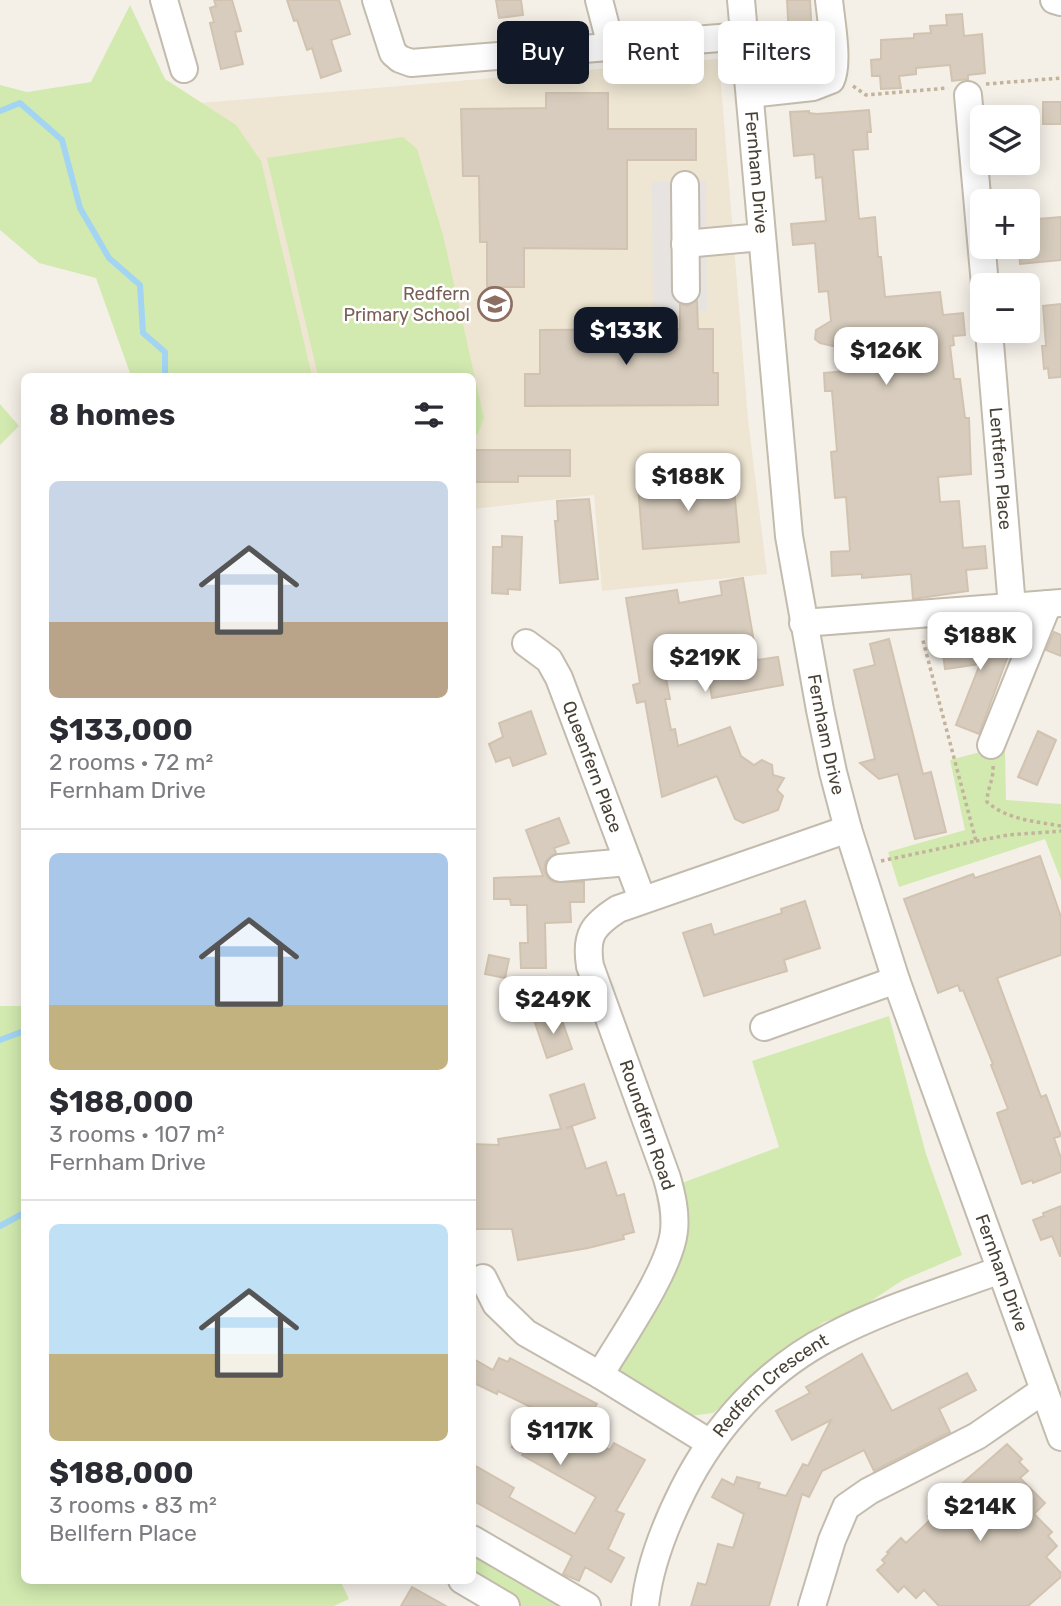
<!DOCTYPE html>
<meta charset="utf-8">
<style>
:root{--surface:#fff;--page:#f2f2f3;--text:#2b2b33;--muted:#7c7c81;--line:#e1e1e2;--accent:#111827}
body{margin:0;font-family:Rubik,sans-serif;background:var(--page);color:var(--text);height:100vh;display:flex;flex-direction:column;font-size:26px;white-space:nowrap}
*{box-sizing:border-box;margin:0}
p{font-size:23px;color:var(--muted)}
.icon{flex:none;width:38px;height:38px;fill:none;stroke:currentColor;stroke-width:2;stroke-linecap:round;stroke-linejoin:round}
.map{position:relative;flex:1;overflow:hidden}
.side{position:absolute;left:21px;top:373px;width:455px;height:1211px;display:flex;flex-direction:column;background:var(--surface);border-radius:10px;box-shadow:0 4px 18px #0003}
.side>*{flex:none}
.banner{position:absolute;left:497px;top:21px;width:458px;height:63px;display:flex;gap:14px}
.tools{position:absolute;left:970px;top:105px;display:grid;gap:14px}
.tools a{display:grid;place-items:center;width:70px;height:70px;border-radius:10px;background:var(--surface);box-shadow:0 4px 18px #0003;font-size:35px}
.price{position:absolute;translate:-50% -60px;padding:0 16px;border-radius:14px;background:#fff;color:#222;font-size:23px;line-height:46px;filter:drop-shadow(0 2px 4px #0008)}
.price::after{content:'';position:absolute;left:50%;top:42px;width:21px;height:16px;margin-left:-10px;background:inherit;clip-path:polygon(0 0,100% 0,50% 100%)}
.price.on{background:var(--accent);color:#fff}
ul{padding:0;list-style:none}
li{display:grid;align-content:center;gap:14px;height:371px;padding:0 28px}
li+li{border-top:2px solid var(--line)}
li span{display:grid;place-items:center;height:217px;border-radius:10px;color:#555}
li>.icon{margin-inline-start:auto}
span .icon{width:126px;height:126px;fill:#fffc;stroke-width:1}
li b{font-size:30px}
h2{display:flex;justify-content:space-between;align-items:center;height:84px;padding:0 28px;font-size:30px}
.pill{padding:0 24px;border-radius:10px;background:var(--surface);box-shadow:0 4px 18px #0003;font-size:24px;line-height:63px}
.pill.on{background:var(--accent);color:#fff}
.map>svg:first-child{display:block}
</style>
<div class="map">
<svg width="1061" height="1606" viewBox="0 0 1061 1606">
<rect width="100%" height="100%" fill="#f4f0e8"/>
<path fill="#eee5d2" d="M716,59L719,60L748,419L767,574L602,591L594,495L473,509L472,376H269L200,103Z"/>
<g fill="#d2eab0">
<path d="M130,5L165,79L236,125L261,161L312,376H131L96,278L39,263L0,230V85L27,92L91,82Z"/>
<path d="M403,137L417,149L443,235L484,418L478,434L473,436L472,376H318L267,158Z"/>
<path d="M0,404L19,426L0,445Z"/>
<path d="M1005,750L1006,800L1061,804V880L1045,839L899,887L888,852L965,830L950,760L980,752Z"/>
<path d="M0,1006H24V1580H340L349,1599L334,1606H0Z"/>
<path d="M889,1016L926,1154L962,1255L903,1280L851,1314L824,1322L763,1366L745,1387L713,1413L690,1416L622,1378L619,1368L686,1244V1210L682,1183L779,1147L752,1061Z"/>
<path d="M473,1548L574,1606H521L474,1582L472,1580Z"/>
</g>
<path fill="#e6e3e0" d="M706,181L707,311H653L652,182Z"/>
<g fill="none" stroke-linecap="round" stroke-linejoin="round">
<g stroke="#a3d5f3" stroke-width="6">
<path d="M0,111L20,103L62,140L80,208L109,258L140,285L143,333L165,352V376"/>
<path d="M0,1040L24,1031"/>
<path d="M0,1226L24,1213"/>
</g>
</g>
<g fill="#d7ccbd" stroke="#d2c3b0" stroke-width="2">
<path d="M214,0H232L241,31L235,32L243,64L221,69L210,23L214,22L210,8L216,6Z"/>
<path d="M287,0H339L350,34L331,40L341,71L321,78L312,48L307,50L297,20L294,21Z"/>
<path d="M496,0H521L523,15L499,18Z"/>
<path d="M787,0H810L814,70L809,72L791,74Z"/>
<path d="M962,14L964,36L982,34L985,73L968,75V79L952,81L950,65L916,68V74L899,76L901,88L881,89L880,76H872L871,60L881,59V40L914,38V34L931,33L930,26L947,25L946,15Z"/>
<path d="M546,93H608V129H696V160H627V249L524,248V287H487V242H480L479,176H463L461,109L546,108Z"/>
<rect x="1043" y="102" width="18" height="22"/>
<path d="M869,110L871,132H867L868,149L853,150L859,219L875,217L878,257H881L885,297L940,292L943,315L963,313L965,335L953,336L954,345L950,346L954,379H960L965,418H969L971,474L938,477L940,502L959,501L963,548L985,546L987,568L966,570L968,591L913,599L911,574L862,578V574L832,576L831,552L850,551L846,497L835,498L831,452L837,451L832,391H825L824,373L917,365L820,343L815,339L816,330L831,321L828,291L819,292L815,243L793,245L791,224L826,221L822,177L816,178L814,154L794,156L790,112L809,111V113L817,114Z"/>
<path d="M1061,217V260L1020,264L1019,247H1027V220Z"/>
<path d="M697,300L698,329H713V373H718V405L525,406V374H540V330L680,329V304L687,306Z"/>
<path d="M1061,304V377L1049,378L1048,368L1044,369L1042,346H1046L1043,306Z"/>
<path d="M472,450H570V476H518V482H472Z"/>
<path d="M733,477L739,542L643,549L638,485Z"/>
<path d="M589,499L598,579L560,583L555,521H558L557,501Z"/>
<path d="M502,536L522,537L520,590L508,589V594L492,593L493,547H502Z"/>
<path d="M743,578L757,660L778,657L783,685L712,698L707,669L725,666L720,635L704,637L703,635L659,643L670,699H665L671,730L675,729L678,746L730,727L741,756L754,765L762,760L772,765L773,775L784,778L777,790L783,796L778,810L743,823L735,819L717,776L662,797L645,701L637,703L633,685L640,683L626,598L677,590L679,603L722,595L720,582Z"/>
<path d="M1012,627L1013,648L1009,653L979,734L956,725L980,664L945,669L942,645L988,639L987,629Z"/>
<path d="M1054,632L1061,635V656L1046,650Z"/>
<path d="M889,639L923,774L931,772L946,832L915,839L898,774L879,779L860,763L875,759L854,670L875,665L870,644Z"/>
<path d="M531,711L546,754L513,766L510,757L496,762L489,744L503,737L499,723Z"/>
<path d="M1038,731L1056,740L1037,785L1018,777Z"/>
<path d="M559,818L569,843L554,848L556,853L546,861L544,870L548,878L554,882H584V902H570L571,922L545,923L546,968H521L520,943H528L527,905H511L510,899H494V878L543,876L526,830Z"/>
<path d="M1040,856L1061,917V955L997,978L1041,1097L1046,1095L1061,1136L1054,1138L1061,1158V1172L1033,1183L1032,1180L1022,1184L997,1113L1008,1109L991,1065L993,1064L963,990L960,991L958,985L938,993L904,899L973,874L975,878Z"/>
<path d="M805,901L820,948L784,960L787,971L704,996L683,933L711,924L714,935L782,913L781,909Z"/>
<path d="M489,955L509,959L505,978L485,974Z"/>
<path d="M560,1015L572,1049L547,1058L535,1023Z"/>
<path d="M584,1084L595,1118L566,1128L572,1127L586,1169L606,1162L617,1196L624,1194L634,1232L623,1235L624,1239L588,1248L518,1260L512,1229H472V1144L499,1145L498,1139L561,1129L550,1095Z"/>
<path d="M1061,1206V1256H1060L1052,1236L1041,1240L1033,1220L1044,1216L1043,1213Z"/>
<path d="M862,1354L892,1411L967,1373L976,1390L939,1409L950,1432L874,1471L864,1450L822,1471L809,1497L802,1494L769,1606H691L698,1583L706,1585L718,1544L733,1548L744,1514L712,1497L722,1479L734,1485L737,1477L760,1483L758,1488L786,1496L803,1464L808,1466L831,1420L792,1440L776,1411L810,1393L806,1387Z"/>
<path d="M472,1358L493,1370L499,1358L508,1362L510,1358L597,1404L580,1433L610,1450L614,1443L645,1460L616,1511L624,1514L608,1549L624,1558L611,1582L585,1567L579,1581L563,1574L572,1556L472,1500V1464L514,1488L509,1497L575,1534L596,1497L522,1455L523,1453L512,1447L520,1433L517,1432L531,1407L498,1391L497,1394L472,1382Z"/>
<path d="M1007,1444L1022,1459L1019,1462L1028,1471L1020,1478L1045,1503L1034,1514L1052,1532L1048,1536L1057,1546L1046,1557L1061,1573V1577L1028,1606H939L924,1590L916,1598L904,1586L898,1592L877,1570L885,1563L882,1560L889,1553L887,1552L901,1538L906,1543L931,1519L928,1516L948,1496Z"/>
<path d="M412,1587L446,1606H401Z"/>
</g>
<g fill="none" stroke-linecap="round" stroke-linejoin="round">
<g stroke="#c3bbad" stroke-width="30">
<g id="minor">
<path d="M164,0L184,69"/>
<path d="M376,0L393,53L400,59L411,63L744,36"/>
<path d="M599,0L611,46"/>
<path id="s1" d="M741,0L789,536L820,710L833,772L848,829L896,980L1061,1437"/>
<path d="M1054,0L1061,2"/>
<path d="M751,94L813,87L831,80C839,63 831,20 829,0"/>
<path d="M968,95L985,285"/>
<path d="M685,185L686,290"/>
<path d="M685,244L762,237"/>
<path id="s2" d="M989,331L1012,607"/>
<path d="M803,623L1061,603"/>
<path id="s3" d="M526,643L549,660L559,678L642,899"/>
<path d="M991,745L1048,604"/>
<path d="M560,868L628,862"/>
<path d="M764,1027L896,980"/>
<path d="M483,1278L496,1304L526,1333L600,1375L710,1443"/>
<path d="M600,1375C621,1339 670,1270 674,1231C676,1213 672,1196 667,1178L590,966C585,935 593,925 618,909L848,829"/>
<path d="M472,1539L587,1606"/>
<path d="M462,1580L506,1606"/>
<path id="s4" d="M645,1606C649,1566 665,1526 683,1490C715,1426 767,1369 832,1336C885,1308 944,1291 1000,1270"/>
<path d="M812,1606L832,1540L846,1507L869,1491L977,1436L1044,1390"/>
</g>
</g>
<g stroke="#c3b39b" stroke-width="3.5" stroke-dasharray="3.5 3.5" stroke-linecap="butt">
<path d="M986,84L1061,78"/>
<path d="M853,86L866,95L948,88"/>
<path d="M993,766C994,779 987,789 987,802C1008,820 1034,821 1061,826"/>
<path d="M976,841L1008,835L1061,831"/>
<path d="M881,861L976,841L922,637"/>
</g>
<use href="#minor" stroke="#fff" stroke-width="26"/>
</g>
<defs>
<g id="school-ring" transform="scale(1.75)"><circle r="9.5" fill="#fff" stroke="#8d6e63" stroke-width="1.5"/><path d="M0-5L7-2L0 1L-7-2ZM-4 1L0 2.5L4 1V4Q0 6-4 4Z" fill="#8d6e63"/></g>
</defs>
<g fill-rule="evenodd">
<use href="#school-ring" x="495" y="304"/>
</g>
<g text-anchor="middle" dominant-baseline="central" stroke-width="5" stroke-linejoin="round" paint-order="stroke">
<g font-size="18" fill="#484136" stroke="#fff">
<text stroke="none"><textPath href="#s1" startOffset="173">Fernham Drive</textPath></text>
<text stroke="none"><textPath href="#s2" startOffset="138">Lentfern Place</textPath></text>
<text stroke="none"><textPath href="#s1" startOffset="740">Fernham Drive</textPath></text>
<text stroke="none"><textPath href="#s3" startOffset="144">Queenfern Place</textPath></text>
<text transform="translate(647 1125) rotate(71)">Roundfern Road</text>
<text stroke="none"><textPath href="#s1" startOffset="1307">Fernham Drive</textPath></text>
<text stroke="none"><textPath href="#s4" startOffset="261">Redfern Crescent</textPath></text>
</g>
<g font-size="18" fill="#785e54" stroke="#fff" text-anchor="end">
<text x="470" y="294">Redfern<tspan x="470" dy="21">Primary School</tspan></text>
</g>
</g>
</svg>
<div class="tools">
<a><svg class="icon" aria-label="layers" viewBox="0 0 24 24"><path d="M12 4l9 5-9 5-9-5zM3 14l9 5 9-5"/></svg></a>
<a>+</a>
<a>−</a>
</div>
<b class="price on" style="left:626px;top:367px">$133K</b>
<b class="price" style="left:886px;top:387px">$126K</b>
<b class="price" style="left:688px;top:513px">$188K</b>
<b class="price" style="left:980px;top:672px">$188K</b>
<b class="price" style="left:705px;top:694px">$219K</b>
<b class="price" style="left:553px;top:1036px">$249K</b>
<b class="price" style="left:560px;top:1467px">$117K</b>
<b class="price" style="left:980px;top:1543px">$214K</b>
<div class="banner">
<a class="pill on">Buy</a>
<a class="pill">Rent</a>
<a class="pill">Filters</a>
</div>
<section class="side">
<h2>8 homes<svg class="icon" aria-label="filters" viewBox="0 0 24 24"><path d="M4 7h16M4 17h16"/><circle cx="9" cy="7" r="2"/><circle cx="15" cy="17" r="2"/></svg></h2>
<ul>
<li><span style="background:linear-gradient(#c9d6e8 65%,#b9a48a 0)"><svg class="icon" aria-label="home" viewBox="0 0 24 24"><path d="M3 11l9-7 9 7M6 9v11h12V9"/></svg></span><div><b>$133,000</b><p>2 rooms · 72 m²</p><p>Fernham Drive</p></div></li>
<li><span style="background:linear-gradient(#a9c7e8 70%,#c2b280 0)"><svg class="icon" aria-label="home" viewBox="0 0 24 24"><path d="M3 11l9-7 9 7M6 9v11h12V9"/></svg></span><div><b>$188,000</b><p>3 rooms · 107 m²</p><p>Fernham Drive</p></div></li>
<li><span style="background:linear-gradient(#bfe0f5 60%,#c2b280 0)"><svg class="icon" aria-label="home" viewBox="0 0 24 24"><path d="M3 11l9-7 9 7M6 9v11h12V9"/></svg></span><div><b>$188,000</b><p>3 rooms · 83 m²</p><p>Bellfern Place</p></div></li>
</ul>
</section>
</div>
